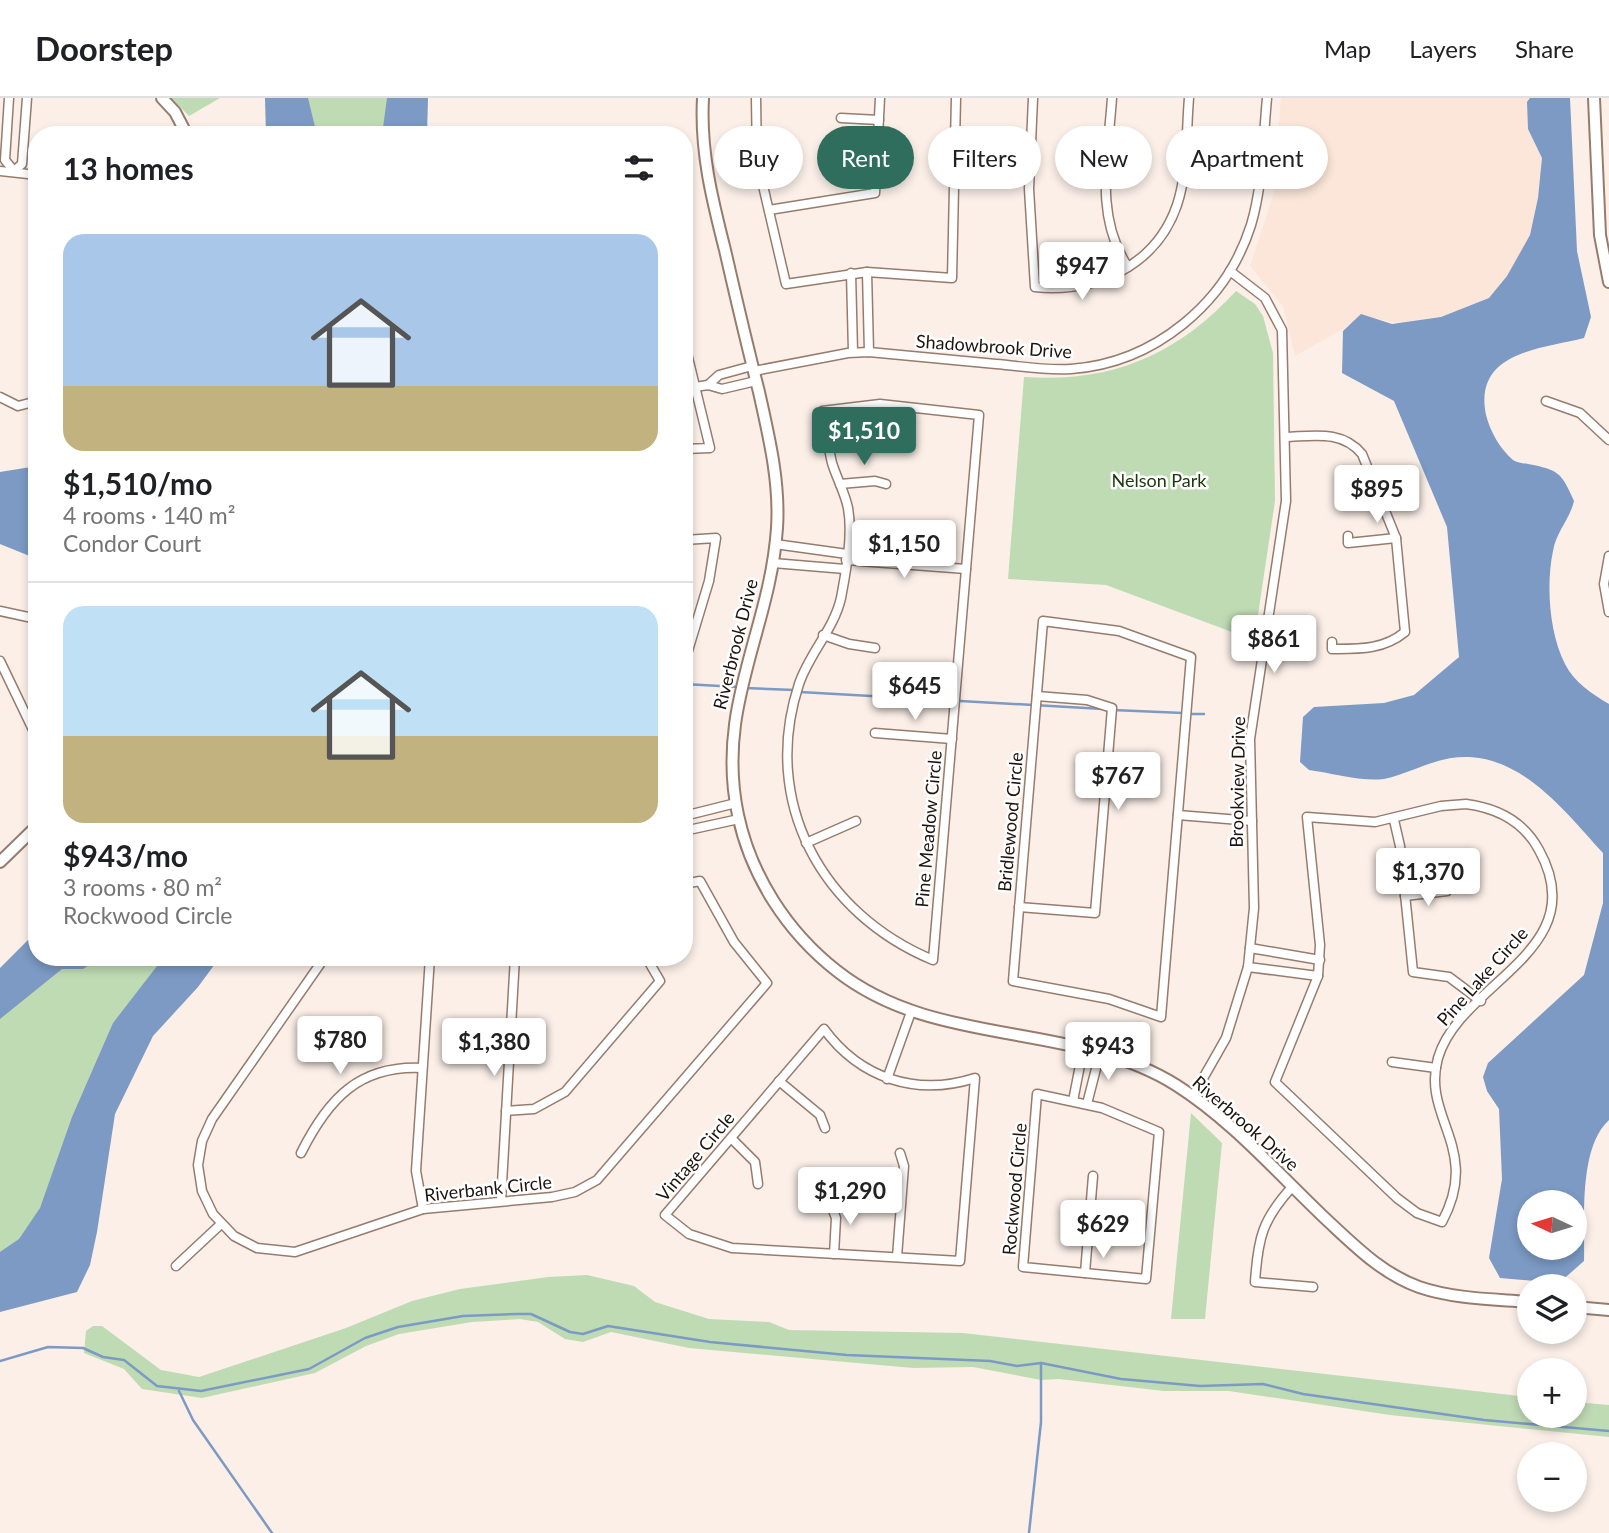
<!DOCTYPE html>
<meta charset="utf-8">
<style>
:root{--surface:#fff;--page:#f6f6f6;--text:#202124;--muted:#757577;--line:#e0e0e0;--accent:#2f6e5c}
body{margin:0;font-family:Lato,sans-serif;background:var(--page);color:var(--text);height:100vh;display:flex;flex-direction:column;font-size:26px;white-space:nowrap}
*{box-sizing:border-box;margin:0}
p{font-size:23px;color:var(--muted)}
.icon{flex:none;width:38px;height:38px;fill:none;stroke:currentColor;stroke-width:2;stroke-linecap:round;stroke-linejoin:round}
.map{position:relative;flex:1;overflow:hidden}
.panel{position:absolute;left:28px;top:28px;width:665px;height:840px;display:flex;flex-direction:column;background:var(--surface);border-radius:28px;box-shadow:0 4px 10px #0003}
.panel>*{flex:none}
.guide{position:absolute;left:714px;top:28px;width:665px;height:63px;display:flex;gap:14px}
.needle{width:46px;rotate:274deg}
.buttons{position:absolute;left:1517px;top:1092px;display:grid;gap:14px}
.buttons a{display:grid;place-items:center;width:70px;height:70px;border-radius:50%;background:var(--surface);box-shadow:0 4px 10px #0003;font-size:35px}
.price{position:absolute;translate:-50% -60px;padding:0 16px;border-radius:7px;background:#fff;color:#222;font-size:23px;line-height:46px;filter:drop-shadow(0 2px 4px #0008)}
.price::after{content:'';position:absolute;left:50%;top:42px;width:21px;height:16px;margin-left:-10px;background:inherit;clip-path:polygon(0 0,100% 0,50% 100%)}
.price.active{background:var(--accent);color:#fff}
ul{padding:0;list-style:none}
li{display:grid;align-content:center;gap:14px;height:371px;padding:0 35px}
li+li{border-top:2px solid var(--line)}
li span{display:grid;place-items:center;height:217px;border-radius:21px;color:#555}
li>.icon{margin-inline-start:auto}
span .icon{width:126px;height:126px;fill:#fffc;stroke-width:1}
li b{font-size:30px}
h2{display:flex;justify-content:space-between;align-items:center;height:84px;padding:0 35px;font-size:30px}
.tag{padding:0 24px;border-radius:32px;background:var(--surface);box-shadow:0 4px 10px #0003;font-size:24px;line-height:63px}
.tag.active{background:var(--accent);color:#fff}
header{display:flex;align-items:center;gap:42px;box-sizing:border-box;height:98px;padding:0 35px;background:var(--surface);border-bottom:2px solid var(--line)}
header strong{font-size:33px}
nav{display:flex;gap:38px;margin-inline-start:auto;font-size:24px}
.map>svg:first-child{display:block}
</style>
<header>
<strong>Doorstep</strong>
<nav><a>Map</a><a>Layers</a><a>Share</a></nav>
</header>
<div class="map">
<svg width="1609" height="1435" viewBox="0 0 1609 1435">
<rect width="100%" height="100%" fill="#fbefe8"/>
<path fill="#fce6da" d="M1281,0H1539L1551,114L1491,204L1431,230L1364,219L1295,258L1283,208L1250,168L1273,98Z"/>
<g fill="#bfdbb4">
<path d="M171,0H220L189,18Z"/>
<path d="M301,0H394L392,37H303Z"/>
<path d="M1236,193L1255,206L1263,218L1273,255L1275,403L1255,537H1240L1106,487L1008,481L1024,279C1112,285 1177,257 1236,193Z"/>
<path d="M60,859H177L45,1138L0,1168V919Z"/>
<path d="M1191,1015L1222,1045L1205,1221H1171Z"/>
<path d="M587,1177L634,1188L655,1204L709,1221L769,1224L789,1232L963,1235L1529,1299L1530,1318H1575V1304L1609,1307V1339L1390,1317L1229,1293H1164L1059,1281L1041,1282L973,1269L913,1270L689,1250L611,1234L583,1244L565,1241L538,1224L520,1221L472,1224L399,1236L366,1248L315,1275L202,1300L142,1291L124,1271L84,1255L86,1233L93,1228H102L161,1272L199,1279L346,1230L412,1203L460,1191L548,1179Z"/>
</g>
<g fill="#7c9ac4" fill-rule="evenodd">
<path d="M265,0H308L317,37H266Z"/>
<path d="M387,0H428L427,37H382Z"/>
<path d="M1530,0H1570L1577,153L1591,219L1584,240C1542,251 1473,253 1486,317C1490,333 1500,351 1513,362C1517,365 1523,365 1528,366C1559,372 1561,374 1574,403C1570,421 1556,434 1553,453C1546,486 1549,535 1565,566C1574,584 1592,596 1609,606V1022C1578,1050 1585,1123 1584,1163L1559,1185L1500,1180L1489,1160L1502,1081L1499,1011L1487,993L1483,979L1488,965L1584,877L1603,805V755C1564,712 1517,650 1451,660C1428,664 1407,676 1384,681C1362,684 1332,675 1309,672L1300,664L1303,619L1314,609L1384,605L1414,597L1459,559L1447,429L1394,303L1342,275L1343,233L1361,216L1392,226L1441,219L1489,200L1507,178L1530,137L1538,100L1542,60L1528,31L1527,4ZM1530,1104H1575V1150H1530Z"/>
<path d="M37,368V461L0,446V374Z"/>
<path d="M37,833V859H101L83,871H62L0,921V870Z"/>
<path d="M164,859H220L198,889L153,938L115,1016L97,1134L90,1167L77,1194L0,1214V1154L19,1141L40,1110L72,1019L113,925Z"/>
</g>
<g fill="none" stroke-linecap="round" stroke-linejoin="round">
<g stroke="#7c9ac4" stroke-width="2.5">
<path d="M684,586L738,589"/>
<path d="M745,590L794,592"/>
<path d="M800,594L1103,611"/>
<path d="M1113,612L1183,615"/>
<path d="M1190,616H1204"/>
<path d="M0,1263L48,1249L83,1250L103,1259L124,1262L157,1288L201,1293L309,1271L365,1240L398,1229L463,1218L517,1216H531L570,1234L583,1236L608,1228L710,1244L847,1257L990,1263L1017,1268L1041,1265L1121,1281L1200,1288L1263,1286L1303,1296L1484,1322L1609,1333"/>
<path d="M179,1293L193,1322L272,1435"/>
<path d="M1029,1435L1041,1324V1265"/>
</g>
<g stroke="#977c6e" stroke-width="11">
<g id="street">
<path d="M9,0L5,62L14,73"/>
<path d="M756,0L757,62L786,186L867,174L952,180L956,0"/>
<path d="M1033,0L1029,91L1035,189C1096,195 1156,168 1177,107C1188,74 1186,35 1189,0"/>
<path d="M1112,0C1108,59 1094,118 1128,169"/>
<path d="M841,20L879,22"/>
<path d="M1185,52L1262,59"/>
<path d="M0,73L37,77"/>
<path d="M14,73L22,66L27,0"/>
<path d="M769,112L875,95L880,0"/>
<path d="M867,174L869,254"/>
<path d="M851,175L853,254"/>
<path d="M684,243L710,350L684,351"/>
<path d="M754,273L848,255L869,254C911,258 954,262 996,266C1021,268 1046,273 1071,271C1154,265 1226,206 1251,127C1263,87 1263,42 1267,0"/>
<path d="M708,287L719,277L752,268"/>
<path d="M695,289L708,287L722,291L756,283"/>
<path d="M0,299L18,308L37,303"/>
<path d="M1546,303L1580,315L1609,342"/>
<path d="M880,306L979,317L933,862C822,816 760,704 799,586C809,556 834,531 841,500C846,473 853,438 848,410C845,395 837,381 832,365C828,348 826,330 822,313Z"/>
<path d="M1286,339C1314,338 1342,332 1362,356L1396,440L1405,534C1383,552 1359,551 1332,551V544"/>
<path d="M840,386L875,383L886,386"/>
<path d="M1348,438V445L1396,440"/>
<path d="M684,442L716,440L709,483L684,566"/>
<path d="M775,446L847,456"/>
<path d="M1609,458L1604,486L1609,514"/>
<path d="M846,462L966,471"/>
<path d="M773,465L845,471"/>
<path d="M0,513L37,521"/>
<path d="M1043,523L1119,533L1191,559L1161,919L1109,901L1013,883Z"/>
<path d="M823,537L849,546L875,550"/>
<path d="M0,563L37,640"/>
<path d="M875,635L952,641"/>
<path d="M1466,706C1497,710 1524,724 1539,752C1595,853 1460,884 1438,960C1421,1020 1482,1050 1442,1124L1417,1115L1397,1100L1275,984L1318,878L1320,847L1307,719L1375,724L1441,708Z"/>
<path d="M1178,717L1252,723"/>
<path d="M684,718L736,705"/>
<path d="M1394,722L1400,748L1413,874L1449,879L1481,903"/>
<path d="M684,733L739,721"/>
<path d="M806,745L856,723"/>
<path d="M1405,798L1447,793"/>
<path d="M1019,809L1095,815L1112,610L1087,602L1037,598"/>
<path d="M1250,850L1320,862"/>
<path d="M325,859L212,1021L202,1043L198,1067L202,1093L213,1116L234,1138L257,1150L295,1154L423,1111L552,1099L575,1094L597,1082L767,885L734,844L700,783L684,786"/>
<path d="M550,859H554"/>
<path d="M1248,869L1318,878"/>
<path d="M824,931C860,980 916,999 975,980L960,1163L732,1150L689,1136L665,1117Z"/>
<path d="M1392,964L1436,970"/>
<path d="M887,981L911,914"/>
<path d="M779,983L820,1017L825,1030"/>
<path d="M1037,996L1102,1010L1159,1034L1146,1181L1023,1169Z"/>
<path d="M1193,998L1226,940L1248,869L1254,810L1250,641L1286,403L1282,232L1265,200L1230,173"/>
<path d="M1073,1003L1083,952"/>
<path d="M1087,1006L1100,955"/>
<path d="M506,1013L534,1011L565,994L660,883L646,859"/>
<path d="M731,1040L755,1064L758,1086"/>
<path d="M301,1055C328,1001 359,967 422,970"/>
<path d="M1292,1089C1262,1122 1258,1140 1255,1184L1313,1189"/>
<path d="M501,1103L515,859"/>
<path d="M831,1107L836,1120L834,1156"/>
<path d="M423,1111L416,1073L430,859"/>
<path d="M897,1159L904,1068L900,1055"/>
<path d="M176,1168L221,1126"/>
<path d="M1085,1175L1093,1078"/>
</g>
</g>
<g stroke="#977c6e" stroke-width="14">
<g id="secondary">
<path d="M162,0L175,14L187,37"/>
<path d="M703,0C700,53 712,101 725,152C736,200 747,247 759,294C769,339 780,384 777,430C770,533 715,609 738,717C751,778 787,834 837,873C936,951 1072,922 1176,987C1233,1023 1280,1078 1329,1124C1357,1150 1383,1176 1419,1189C1454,1201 1493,1201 1530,1204"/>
<path d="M1594,0L1600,137L1609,184"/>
<path d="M0,764L37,728"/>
<path d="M1575,1209L1609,1212"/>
</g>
</g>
<use href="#street" stroke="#fff" stroke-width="8"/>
<use href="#secondary" stroke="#fff" stroke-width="10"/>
</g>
<g text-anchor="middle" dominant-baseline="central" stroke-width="5" stroke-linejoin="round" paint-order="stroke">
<g font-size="18" fill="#1e140e" stroke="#fff">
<text transform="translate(994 248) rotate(4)">Shadowbrook Drive</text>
<text transform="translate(735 546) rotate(-76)">Riverbrook Drive</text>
<text transform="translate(1237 684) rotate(-89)">Brookview Drive</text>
<text transform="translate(1010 724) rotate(-85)">Bridlewood Circle</text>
<text transform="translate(928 731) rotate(-85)">Pine Meadow Circle</text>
<text transform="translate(1482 878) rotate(-48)">Pine Lake Circle</text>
<text transform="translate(1246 1025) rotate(41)">Riverbrook Drive</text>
<text transform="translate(695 1058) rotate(-50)">Vintage Circle</text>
<text transform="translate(488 1090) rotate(-6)">Riverbank Circle</text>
<text transform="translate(1014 1091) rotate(-85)">Rockwood Circle</text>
</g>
<g font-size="18" fill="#1a3808" stroke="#fff">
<text x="1159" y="382">Nelson Park</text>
</g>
</g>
</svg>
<div class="buttons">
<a><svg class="needle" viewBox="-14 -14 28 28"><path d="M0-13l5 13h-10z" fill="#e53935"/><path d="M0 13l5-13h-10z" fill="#757577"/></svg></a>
<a><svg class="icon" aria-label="layers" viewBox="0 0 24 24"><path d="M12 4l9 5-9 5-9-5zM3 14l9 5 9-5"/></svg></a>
<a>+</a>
<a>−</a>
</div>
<b class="price" style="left:1082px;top:204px">$947</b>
<b class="price active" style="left:864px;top:369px">$1,510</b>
<b class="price" style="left:1377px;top:427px">$895</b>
<b class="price" style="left:904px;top:482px">$1,150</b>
<b class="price" style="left:1274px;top:577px">$861</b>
<b class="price" style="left:915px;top:624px">$645</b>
<b class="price" style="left:1118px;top:714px">$767</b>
<b class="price" style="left:1428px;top:810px">$1,370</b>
<b class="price" style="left:340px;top:978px">$780</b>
<b class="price" style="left:494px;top:980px">$1,380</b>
<b class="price" style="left:1108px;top:984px">$943</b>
<b class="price" style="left:850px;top:1129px">$1,290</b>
<b class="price" style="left:1103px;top:1162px">$629</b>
<div class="guide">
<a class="tag">Buy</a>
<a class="tag active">Rent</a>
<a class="tag">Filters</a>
<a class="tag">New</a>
<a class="tag">Apartment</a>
</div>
<section class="panel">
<h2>13 homes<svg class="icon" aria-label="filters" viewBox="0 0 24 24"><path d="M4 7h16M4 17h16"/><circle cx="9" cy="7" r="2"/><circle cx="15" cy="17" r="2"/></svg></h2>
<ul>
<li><span style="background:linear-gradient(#a9c7e8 70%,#c2b280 0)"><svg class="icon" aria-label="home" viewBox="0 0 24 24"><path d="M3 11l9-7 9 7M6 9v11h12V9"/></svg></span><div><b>$1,510/mo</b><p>4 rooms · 140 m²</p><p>Condor Court</p></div></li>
<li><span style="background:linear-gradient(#bfe0f5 60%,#c2b280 0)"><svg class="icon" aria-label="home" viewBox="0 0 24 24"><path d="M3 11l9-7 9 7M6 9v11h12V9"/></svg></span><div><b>$943/mo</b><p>3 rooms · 80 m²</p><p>Rockwood Circle</p></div></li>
</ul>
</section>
</div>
